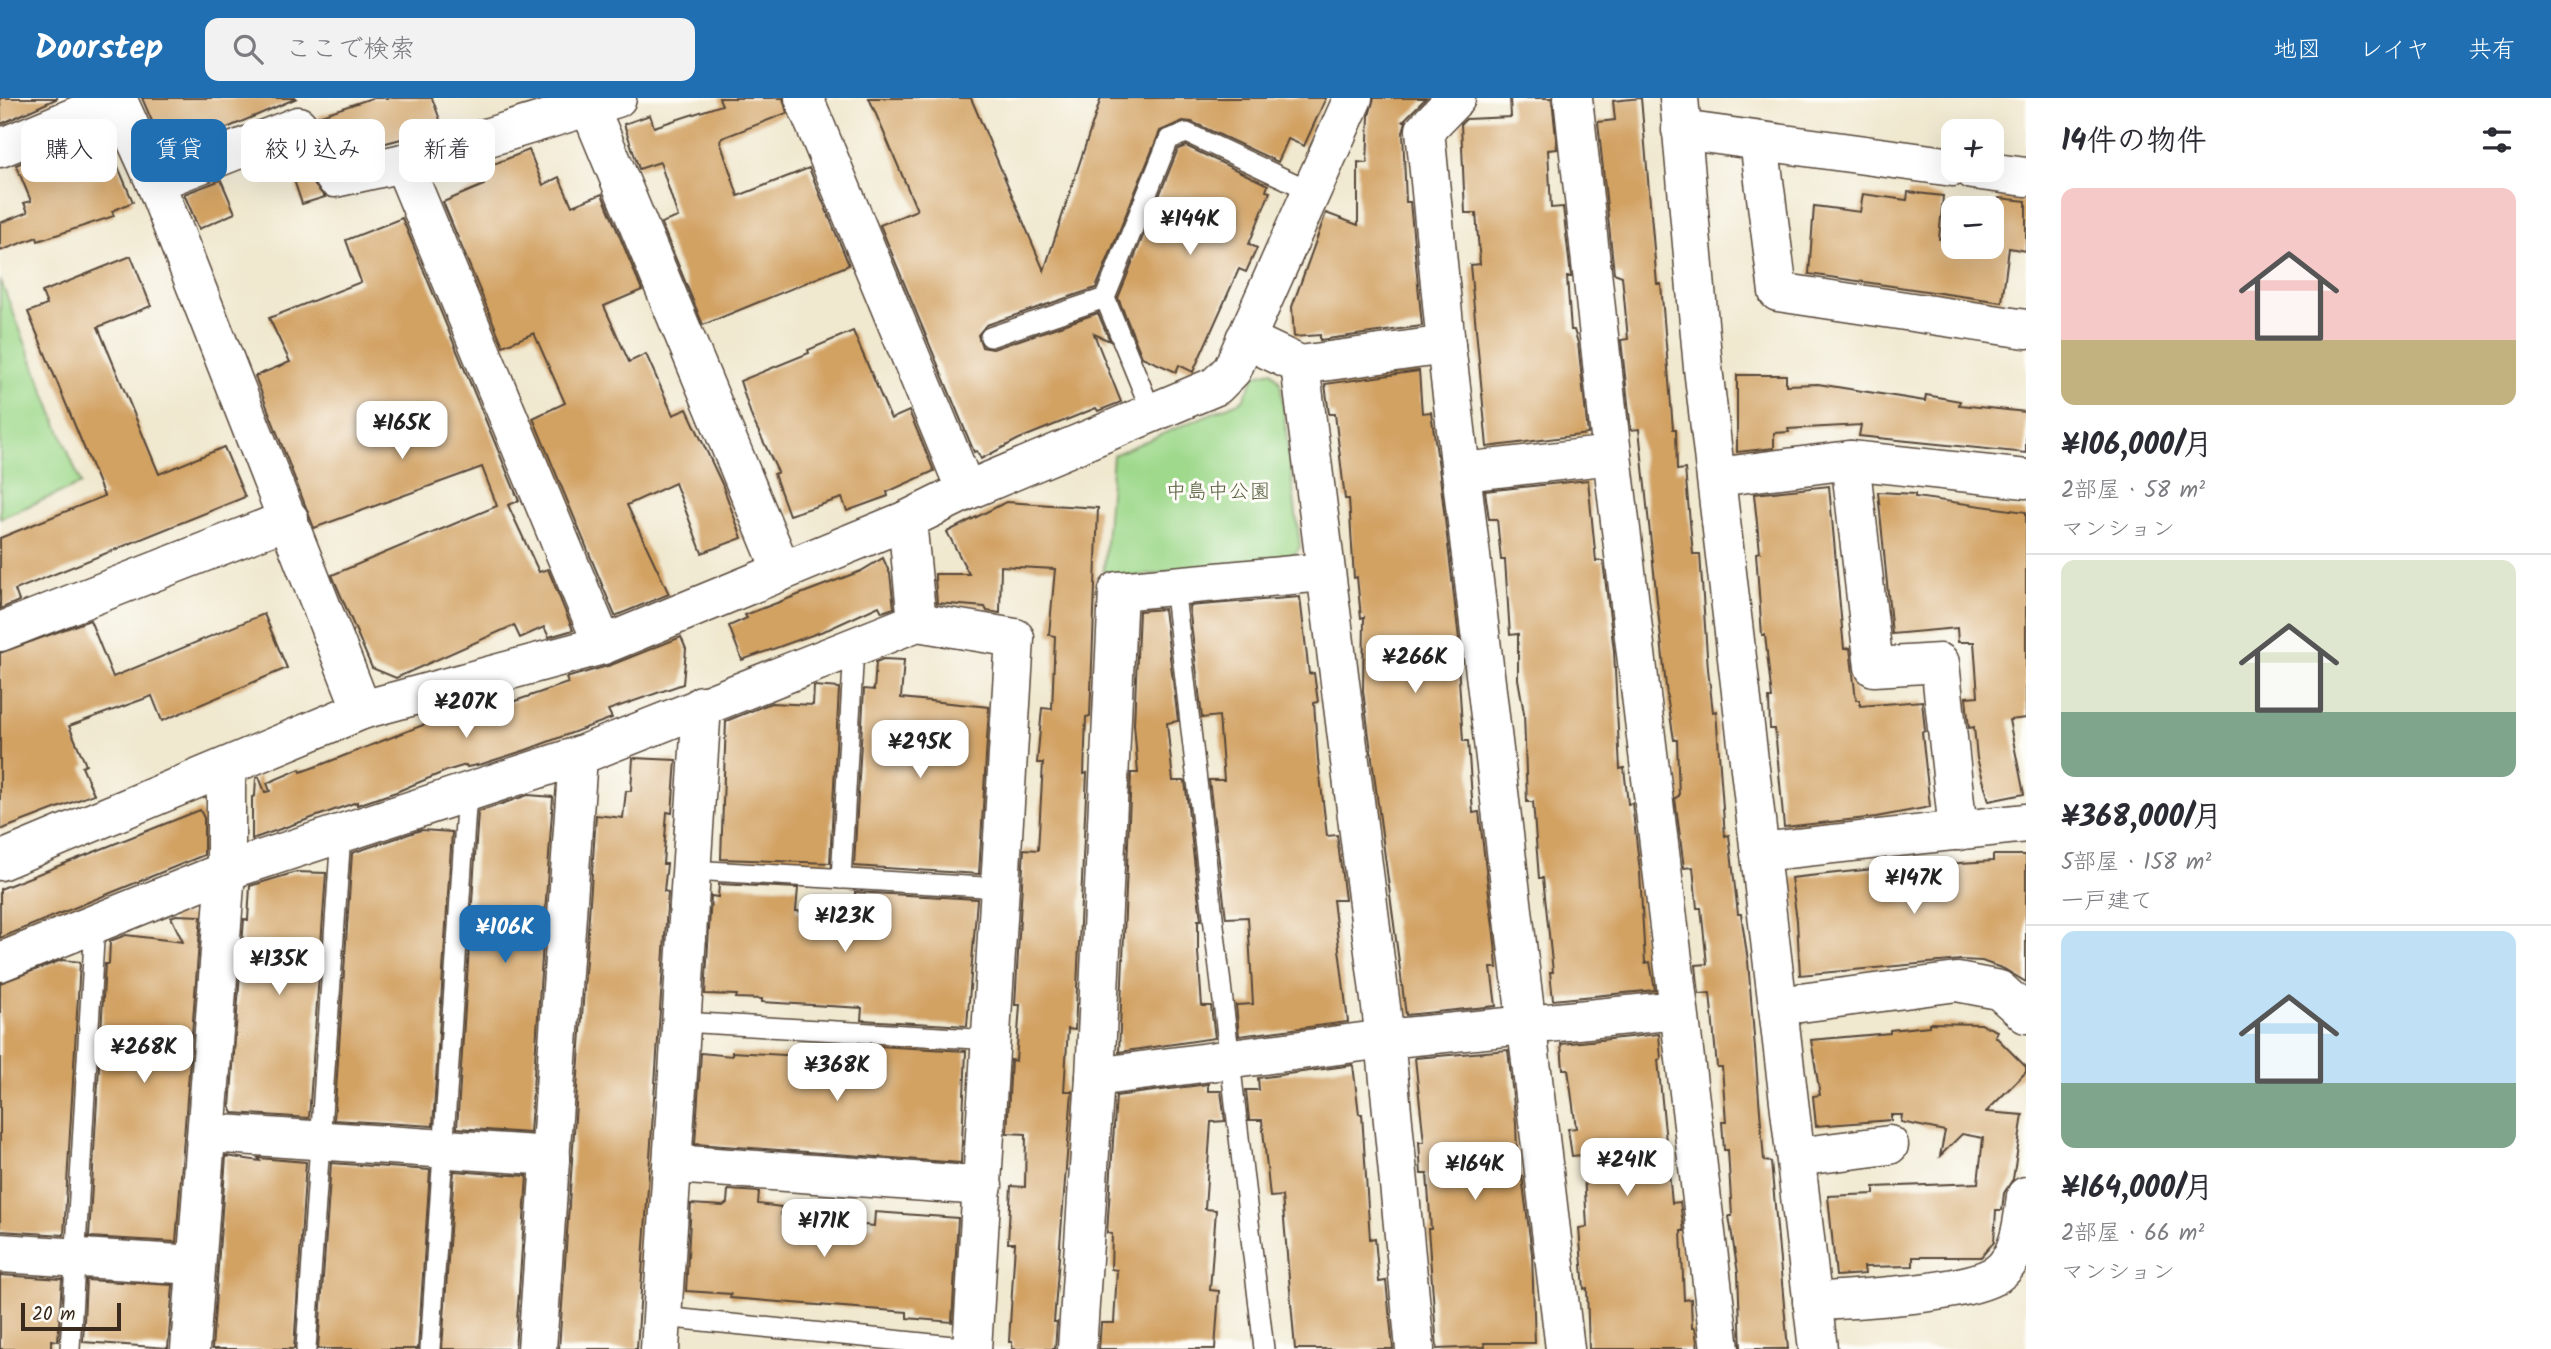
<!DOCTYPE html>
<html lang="ja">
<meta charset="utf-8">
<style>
:root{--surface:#fff;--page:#f2f2f3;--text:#2b2b33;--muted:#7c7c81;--line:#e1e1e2;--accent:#1f6fb2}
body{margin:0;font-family:Kalam,"Klee One",sans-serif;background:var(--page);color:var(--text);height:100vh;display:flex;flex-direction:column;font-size:26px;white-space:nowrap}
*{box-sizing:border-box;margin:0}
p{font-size:23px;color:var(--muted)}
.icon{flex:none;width:38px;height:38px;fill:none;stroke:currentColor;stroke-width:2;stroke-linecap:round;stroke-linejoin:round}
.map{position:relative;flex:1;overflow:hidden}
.details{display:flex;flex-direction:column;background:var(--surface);width:525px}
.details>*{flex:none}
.top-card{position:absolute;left:21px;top:21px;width:665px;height:63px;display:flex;gap:14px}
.tools{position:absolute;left:1941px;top:21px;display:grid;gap:14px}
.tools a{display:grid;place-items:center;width:63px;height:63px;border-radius:14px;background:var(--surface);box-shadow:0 7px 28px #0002;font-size:35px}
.scale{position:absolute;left:21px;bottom:18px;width:100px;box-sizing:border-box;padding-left:7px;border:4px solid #3b2a1e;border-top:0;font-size:19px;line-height:24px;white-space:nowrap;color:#3b2a1e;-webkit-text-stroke:5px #fdfcf7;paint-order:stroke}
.price{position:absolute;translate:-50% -60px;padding:0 16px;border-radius:14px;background:#fff;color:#222;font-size:23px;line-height:46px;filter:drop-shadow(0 2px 4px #0008)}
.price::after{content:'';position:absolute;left:50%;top:42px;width:21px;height:16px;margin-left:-10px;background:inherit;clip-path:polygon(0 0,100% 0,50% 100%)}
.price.on{background:var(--accent);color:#fff}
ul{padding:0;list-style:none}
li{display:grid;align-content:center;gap:14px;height:371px;padding:0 35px}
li+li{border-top:2px solid var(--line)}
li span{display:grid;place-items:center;height:217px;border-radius:14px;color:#555}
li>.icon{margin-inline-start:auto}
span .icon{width:126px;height:126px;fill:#fffc;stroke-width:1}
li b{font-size:30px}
h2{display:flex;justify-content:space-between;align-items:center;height:84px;padding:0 35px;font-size:30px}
.chip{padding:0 24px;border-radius:14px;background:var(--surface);box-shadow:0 7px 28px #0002;font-size:24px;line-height:63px}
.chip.on{background:var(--accent);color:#fff}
header{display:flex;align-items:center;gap:42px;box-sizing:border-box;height:98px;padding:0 35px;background:var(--accent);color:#fff}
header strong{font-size:33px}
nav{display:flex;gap:38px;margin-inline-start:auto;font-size:24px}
.search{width:490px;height:63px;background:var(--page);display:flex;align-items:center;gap:18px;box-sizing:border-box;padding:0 24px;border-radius:14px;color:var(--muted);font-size:26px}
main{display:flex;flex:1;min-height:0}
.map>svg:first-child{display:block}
</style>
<header>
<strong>Doorstep</strong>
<div class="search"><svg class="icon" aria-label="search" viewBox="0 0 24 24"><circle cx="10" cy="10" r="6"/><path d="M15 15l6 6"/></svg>ここで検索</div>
<nav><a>地図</a><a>レイヤ</a><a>共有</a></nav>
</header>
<main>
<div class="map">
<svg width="2026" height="1251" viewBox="0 0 2026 1251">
<rect width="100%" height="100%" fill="#fdfcf7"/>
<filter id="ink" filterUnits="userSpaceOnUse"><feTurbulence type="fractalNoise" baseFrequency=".0143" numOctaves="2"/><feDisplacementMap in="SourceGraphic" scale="14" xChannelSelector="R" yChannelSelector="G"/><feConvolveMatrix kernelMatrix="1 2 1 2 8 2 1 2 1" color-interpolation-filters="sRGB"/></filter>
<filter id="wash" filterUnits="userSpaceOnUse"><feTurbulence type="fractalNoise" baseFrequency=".00686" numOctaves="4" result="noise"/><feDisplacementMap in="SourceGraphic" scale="28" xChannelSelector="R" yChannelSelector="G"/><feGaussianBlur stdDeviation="1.57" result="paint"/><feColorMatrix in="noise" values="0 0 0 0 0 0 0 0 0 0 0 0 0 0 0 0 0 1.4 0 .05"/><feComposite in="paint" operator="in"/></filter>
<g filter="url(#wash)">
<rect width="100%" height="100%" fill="#f0e8cf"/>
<g fill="#9fd98c" stroke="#6d8255" stroke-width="2">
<path d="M0,181L81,386L0,420Z"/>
<path d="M1272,273L1280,284L1300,449L1292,460L1103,482L1113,357L1243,302L1255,277Z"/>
</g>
<g id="blocks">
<g fill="#d2a264">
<path d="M0,0H58L1,26Z"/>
<path d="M142,0H297L166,56Z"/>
<path d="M372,0H432L443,30L344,56L318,18Z"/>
<path d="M719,0H783L787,15L722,40L720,43L738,98L809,70L849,167L703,227L661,125L678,119L660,64L639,71L624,26L650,17L654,29L722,7Z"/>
<path d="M869,0H971L1044,173L1101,0H1326L1304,48L1288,41L1278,64L1192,24L1183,23L1160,33L1096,190L986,227L978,237L982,249L993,251L1098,215L1110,243L1094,236L1121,304L1098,313L1096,310L1019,341L981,361L977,353L974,354L880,127L917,112Z"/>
<path d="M1374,0H1426L1403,23H1406L1403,34L1406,104H1410L1422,228L1320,242V237L1294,239L1292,209L1326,115L1358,127V64L1367,65L1369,18Z"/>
<path d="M1510,0H1552L1557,51L1548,52L1551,110L1563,109L1571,179H1567L1571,232H1574L1578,245L1588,336L1487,349L1470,167L1480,166L1476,115H1465L1461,26L1466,21L1511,19Z"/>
<path d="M1641,0L1657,186H1661L1673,331H1676L1677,372L1685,371L1693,456H1700L1708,571L1713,614L1716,613L1725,738L1729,737L1738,816H1741L1748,863L1764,1063L1771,1064L1788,1251H1741L1738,1175L1729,1118H1732L1728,1052H1724L1722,1024H1726L1722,969H1717L1710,895L1699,896L1696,867L1707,866L1701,810H1697L1693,769L1684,770L1675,700L1679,698L1677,642H1674L1667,598L1639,331L1631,332L1621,242L1628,241L1622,178L1614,175L1598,24L1615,22L1613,3Z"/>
<path d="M102,31L133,104L112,113L114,118L38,143L37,139L0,153V125L28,114L24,105L31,103L16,67Z"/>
<path d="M1186,48L1268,87L1266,93L1270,94L1249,146L1257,150L1246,174L1239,171L1193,274L1179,267L1176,274L1142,259L1118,200L1178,51Z"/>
<path d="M529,52L543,87L559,79L572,108L602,96L642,192L604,208L629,264L646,256L673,317L687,311L722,386L742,440L702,455L675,385L627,407L669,496L615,518L533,320L565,305L534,235L503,248L443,104L484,87L479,72Z"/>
<path d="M305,76L325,99L302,106L293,79Z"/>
<path d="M221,82L235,115L199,131L184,96Z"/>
<path d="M1908,94L1943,98L1939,141L1953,143V149H1992L1999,100L2026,103V153L2009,150L2002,204L1809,176L1814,108L1860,114L1863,96L1907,102Z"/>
<path d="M402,120L519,403L508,407L539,474L548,471L573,532L549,539L544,529L520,540L514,527L396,580L372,570L332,477L497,408L482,369L314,430L255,278L290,264L269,220L361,184L346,142Z"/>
<path d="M131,158L151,208L98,229L159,376L224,349L245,399L15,492L19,503L0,511V440L104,398L28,214L47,207L42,194Z"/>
<path d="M853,233L891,321L909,313L934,373L887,394L888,398L847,413L842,400L789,417L774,376L778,374L752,320L740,283L809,255L808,252Z"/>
<path d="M1419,273L1422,315L1431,314L1439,370L1460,550H1457L1463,643H1468L1473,715L1479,714L1495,845L1497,870H1491L1496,908L1406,917L1363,593L1364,519L1361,520L1357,479L1354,480L1349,401H1345L1335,316H1329L1325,286Z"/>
<path d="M1737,277H1786V287L1818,286L1925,303L1926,297L1960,303L1959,307L2026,314V355L1859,338L1861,327L1788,331L1789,334L1774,335V350L1737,354Z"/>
<path d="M1588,382L1596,463H1603L1614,553L1620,671L1624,670L1628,706L1632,705L1640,774L1645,865L1650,864L1655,892L1553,902L1550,874H1553L1543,780H1539L1533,704H1527L1524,615L1518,581V536L1510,537L1505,462H1501L1497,421H1489L1485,393Z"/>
<path d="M1829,388L1844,551L1850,550L1856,602H1860V608L1922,603L1925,633L1922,634L1930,709L1876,719L1784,729L1775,631H1770L1769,600H1772L1765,537H1762L1756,455L1760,454L1754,396Z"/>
<path d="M1878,394L1915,396V399L2026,414V620L2009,622L2024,696L1989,703L1977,660L1974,629L1969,630L1966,599L1978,598L1974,544H1958L1957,530L1892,536Z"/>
<path d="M1006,404L1098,410L1090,618L1086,619L1084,676L1087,675L1075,932L1068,931L1064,993H1072L1054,1224H1057L1055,1251H1012V1244H1009L1015,1145H1008L1011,1088L1025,1089L1026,1036L1007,1035L1011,962L1016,963L1020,907H1015L1024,751L1038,752L1043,665H1037L1042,610L1052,611L1055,538L1049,537L1055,471L1001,468L1000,515L987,513L985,509L937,505L935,480V476H969L947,434Z"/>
<path d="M883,460L890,476L894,510L882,514L879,508L829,531L742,562L729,528L747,520L745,517L861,473Z"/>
<path d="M1300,499L1309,576L1314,575L1318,604L1314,605L1318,661L1327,738L1337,737L1345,802H1333L1348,924L1239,938L1236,907L1253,906L1248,819L1226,820L1209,682H1224L1219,618L1202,620L1189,508Z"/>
<path d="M1164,511L1178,623L1167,625L1173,683H1185L1201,822H1198V854L1202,908H1211L1215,940L1119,954L1131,675H1138L1134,626L1139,513Z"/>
<path d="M264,516L287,570L162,623L152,598L69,628L86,667L82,669L94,696L0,732V555L90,522L113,579Z"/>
<path d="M681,539L686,551L683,586L608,612L612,620L526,652L482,666L467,669L466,667L446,673L396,694L357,707V704L252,741V699L255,698L256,680L259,679L265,694L270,693L267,685L300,671L301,674L323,666L441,620L445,627L553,590L568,585L566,580L611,567Z"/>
<path d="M883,561L904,562L901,600L989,609L979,776L854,768L864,591L874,592L876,564Z"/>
<path d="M814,588L839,590L830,765L721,761L726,623L771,605L813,607Z"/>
<path d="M633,660L676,662L672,715L667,714L663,766H667L664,793L668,794L637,1251H559L596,717L623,720L626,693H631Z"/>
<path d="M528,697L553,699L530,1035L457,1030L478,714Z"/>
<path d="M200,712L204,720V757L0,840V791Z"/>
<path d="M421,732L452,734L433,1028L334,1022L352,755Z"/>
<path d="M1993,757H2026V884L2004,871L1982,863L1961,862L1800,877L1797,822L1791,780L1892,769L1993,763Z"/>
<path d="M296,774L326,775L309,1020L233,1015L230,1009L244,821L248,822L250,788Z"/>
<path d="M719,786L798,790L796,813L854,819L855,794L977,801L967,928L861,922L862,910L762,904V901L736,900L737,897L705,896L711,798L718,799Z"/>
<path d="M176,817L201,818L176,1144L89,1139L105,866H109L110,843L126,837L183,844L171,819Z"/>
<path d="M62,862L80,864L64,1137L0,1133V885Z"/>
<path d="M1929,925L1981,926L1997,933L1995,938L2026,969V974L1986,1014L2023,1017L2013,1081L2004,1095L2002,1112H1996L1994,1144L1981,1159H1913V1168L1864,1169L1865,1176L1836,1178L1828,1098L1874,1096V1089L1978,1085L1983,1040L1962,1036L1940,1058L1945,1033L1901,1024L1902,1017H1891V1022L1816,1028L1813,998L1820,997L1811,942L1890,935V932L1929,928Z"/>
<path d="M1659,936L1661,961L1658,962L1672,1105L1680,1104L1684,1133H1681L1684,1202L1691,1201L1692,1230H1695L1698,1251H1589L1587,1190L1584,1191L1579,1130L1587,1129L1583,1057L1572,1058L1568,1031L1576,1030L1568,971H1563L1561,946Z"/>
<path d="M859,947L966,953L961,1065L695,1046L701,955L732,958V954L801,958V955L858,961Z"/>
<path d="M1508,952L1516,1026L1518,1078H1522L1532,1156L1535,1245H1484L1485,1249L1437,1251L1428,1131H1431L1427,1076H1421L1419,1044H1424L1415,960Z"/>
<path d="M1353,967L1359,1016H1362L1370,1141L1375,1140L1379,1184L1386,1183L1393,1251H1295L1282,1098L1270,1099L1262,1022H1249L1246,992H1259L1258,980Z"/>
<path d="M1208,986V993H1221L1225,1023L1211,1024L1205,1111L1216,1112L1210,1192L1219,1193L1215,1251H1099L1101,1225H1114L1117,1172L1111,1171L1112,1136L1107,1135L1116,998Z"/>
<path d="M226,1058L260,1063L258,1060L306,1064L294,1251H212Z"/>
<path d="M331,1065L430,1072L418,1251H318Z"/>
<path d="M454,1073L527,1078L515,1251H442Z"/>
<path d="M728,1092L759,1094L758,1106L781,1109V1117L820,1120V1123L874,1128L875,1114L958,1120L952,1224L907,1220V1214L730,1200L731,1196L686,1193L691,1106L723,1108L727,1105Z"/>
<path d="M0,1177L62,1181L58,1243L51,1242V1251H0Z"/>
<path d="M86,1182L173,1187L168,1250L83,1244Z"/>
</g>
</g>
</g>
<g filter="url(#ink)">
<use href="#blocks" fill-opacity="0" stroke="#564639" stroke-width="2"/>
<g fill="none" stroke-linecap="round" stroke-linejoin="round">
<g stroke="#564639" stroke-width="22">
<g id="service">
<path d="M990,239L1105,200"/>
<path d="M1152,315L1105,200L1169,41L1187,35L1313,94"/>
<path d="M1174,488L1264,1251"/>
<path d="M692,772L1001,790"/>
<path d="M841,781L854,549"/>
<path d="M682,924L993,942"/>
<path d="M662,1219L973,1250"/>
<path d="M70,1251L95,826"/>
<path d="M306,1251L341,736"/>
<path d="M430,1251L467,694"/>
</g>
</g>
<g stroke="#564639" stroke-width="41">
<g id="minor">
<path d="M117,0L155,84L362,612"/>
<path d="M804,0L966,393"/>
<path d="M1456,0L1425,32L1446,247L1565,1251"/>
<path d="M1573,0L1612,357L1720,1251"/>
<path d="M1679,0L1703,270L1818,1251"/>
<path d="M589,8L782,473"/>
<path d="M1681,32L1953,69"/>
<path d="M1759,43L1778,194L2026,231"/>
<path d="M0,50L118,1"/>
<path d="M403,65L603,547"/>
<path d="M1973,72L2026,79"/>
<path d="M155,84L298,28L335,80L403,65L617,0"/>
<path d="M1245,241L1300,267L1385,941L1415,1251"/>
<path d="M1300,267L1446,247"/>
<path d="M1850,362L1874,569L1940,565L1958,733"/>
<path d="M1463,374L1612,357"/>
<path d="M1717,379L1850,362L2026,381"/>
<path d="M907,422L917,524"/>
<path d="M0,534L289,421"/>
<path d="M1760,754L2026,725"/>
<path d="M0,864L226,773L578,658L917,524L1015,540L972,1251"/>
<path d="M1778,908L1957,884L1999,892L2026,916"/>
<path d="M1095,979L1385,941L1678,912"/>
<path d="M208,1035L551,1058"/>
<path d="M1796,1059L1889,1047"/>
<path d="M673,1066L983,1088"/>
<path d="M0,1155L196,1167"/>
<path d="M1812,1204C1854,1200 1966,1197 1997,1176C2020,1160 2023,1122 2026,1098"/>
<path d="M190,1251L226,773V670"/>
<path d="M537,1251L578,658"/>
<path d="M660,1251L702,607"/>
<path d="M1077,1251L1095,979L1118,493L1324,474"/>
</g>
</g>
<g stroke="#564639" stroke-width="41">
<path id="tertiary" d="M0,763L362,612L603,547L907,422L966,393L1216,288L1232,272L1353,0"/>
</g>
<use href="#service" stroke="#fff" stroke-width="19"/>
<use href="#minor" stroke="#fff" stroke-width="38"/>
<use href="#tertiary" stroke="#fff" stroke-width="38"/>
</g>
</g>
<g text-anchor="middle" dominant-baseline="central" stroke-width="6" stroke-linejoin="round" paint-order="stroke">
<g font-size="21" fill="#595f3f" stroke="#fdfcf7">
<text x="1218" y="394">中島中公園</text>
</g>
</g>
</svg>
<div class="tools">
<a>+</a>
<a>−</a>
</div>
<div class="scale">20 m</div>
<b class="price" style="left:1190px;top:159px">¥144K</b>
<b class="price" style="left:402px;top:363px">¥165K</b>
<b class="price" style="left:1415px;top:597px">¥266K</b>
<b class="price" style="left:466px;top:642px">¥207K</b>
<b class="price" style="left:920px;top:682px">¥295K</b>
<b class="price" style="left:1914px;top:818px">¥147K</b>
<b class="price" style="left:845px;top:856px">¥123K</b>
<b class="price on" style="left:505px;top:867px">¥106K</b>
<b class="price" style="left:279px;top:899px">¥135K</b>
<b class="price" style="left:144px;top:987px">¥268K</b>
<b class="price" style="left:837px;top:1005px">¥368K</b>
<b class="price" style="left:1627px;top:1100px">¥241K</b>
<b class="price" style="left:1475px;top:1104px">¥164K</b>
<b class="price" style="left:824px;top:1161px">¥171K</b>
<div class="top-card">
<a class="chip">購入</a>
<a class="chip on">賃貸</a>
<a class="chip">絞り込み</a>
<a class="chip">新着</a>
</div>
</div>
<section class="details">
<h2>14件の物件<svg class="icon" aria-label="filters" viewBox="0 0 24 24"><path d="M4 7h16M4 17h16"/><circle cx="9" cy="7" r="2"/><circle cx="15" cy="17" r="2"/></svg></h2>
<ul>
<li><span style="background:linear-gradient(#f6c9c9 70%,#c2b280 0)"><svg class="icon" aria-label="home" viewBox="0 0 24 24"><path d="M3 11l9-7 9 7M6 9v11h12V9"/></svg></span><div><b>¥106,000/月</b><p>2部屋 · 58 m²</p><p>マンション</p></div></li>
<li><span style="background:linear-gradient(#dfe7d0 70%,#7fa58c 0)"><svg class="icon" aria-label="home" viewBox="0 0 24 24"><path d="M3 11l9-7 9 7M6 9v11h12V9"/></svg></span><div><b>¥368,000/月</b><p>5部屋 · 158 m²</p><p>一戸建て</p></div></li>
<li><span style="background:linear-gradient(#bfe0f5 70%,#7fa58c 0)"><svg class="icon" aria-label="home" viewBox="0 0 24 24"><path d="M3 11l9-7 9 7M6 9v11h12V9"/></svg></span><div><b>¥164,000/月</b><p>2部屋 · 66 m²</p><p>マンション</p></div></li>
</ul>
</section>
</main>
